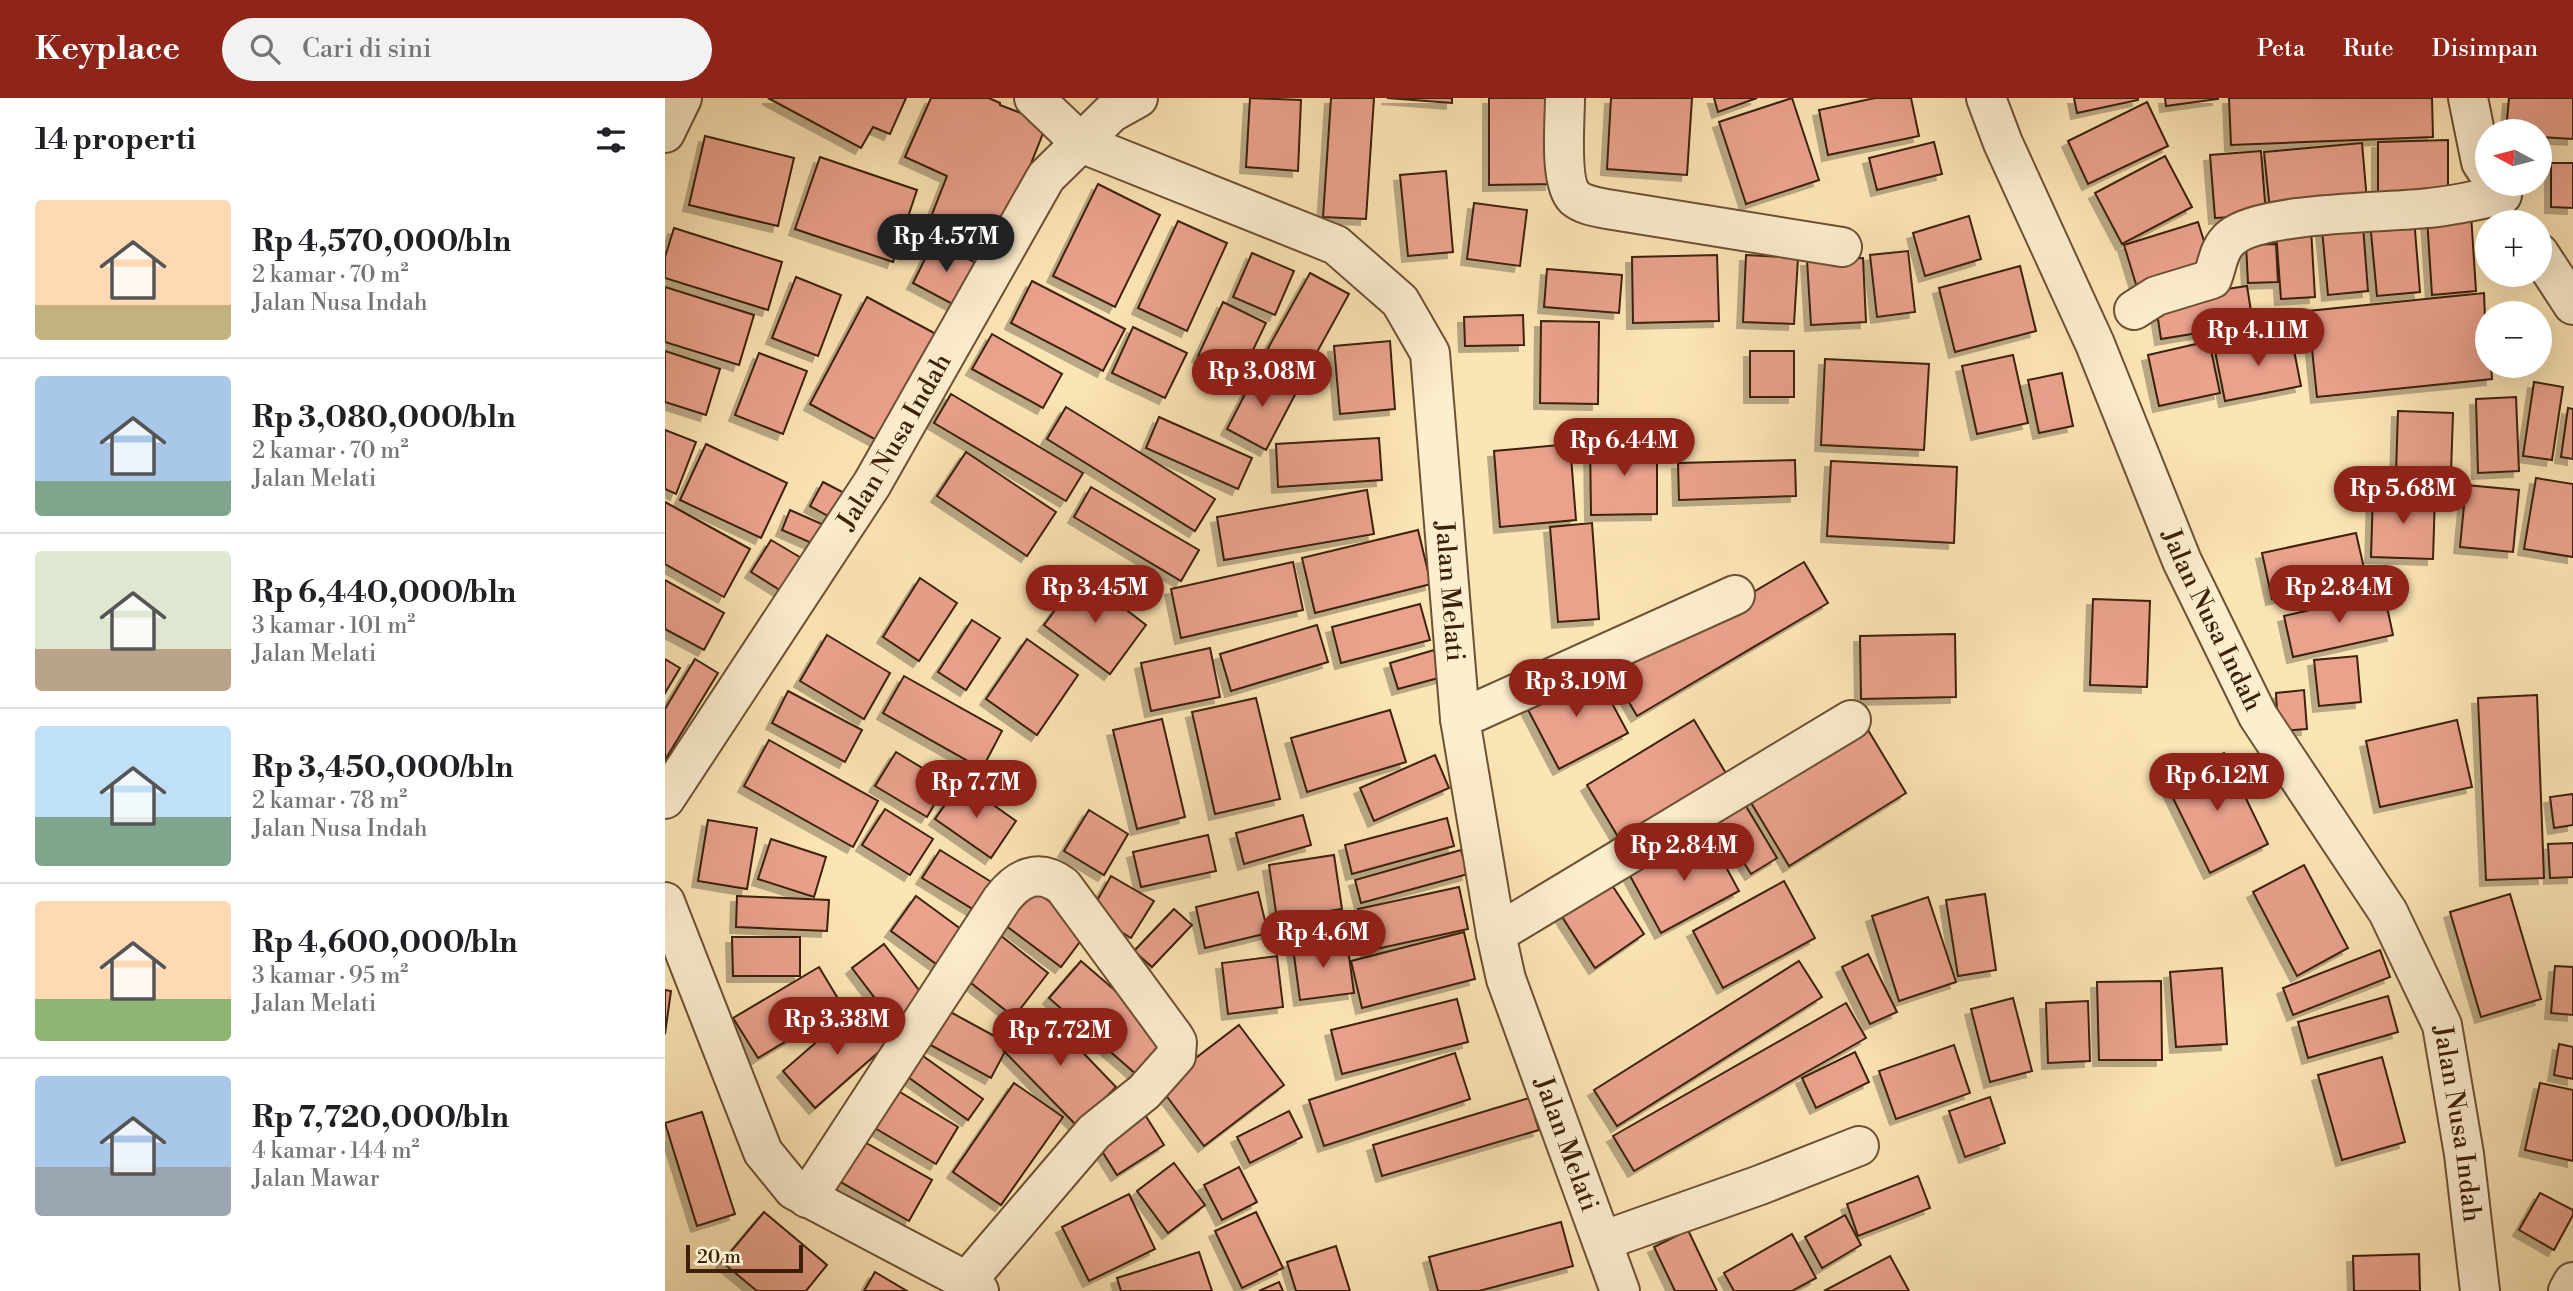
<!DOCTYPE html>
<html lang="id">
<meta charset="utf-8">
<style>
:root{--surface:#fff;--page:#f2f2f2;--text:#202124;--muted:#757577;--line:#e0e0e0;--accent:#8f2418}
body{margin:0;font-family:"Libre Bodoni",serif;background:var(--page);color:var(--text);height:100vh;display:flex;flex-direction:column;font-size:26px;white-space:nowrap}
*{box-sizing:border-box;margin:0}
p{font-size:23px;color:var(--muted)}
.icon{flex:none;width:38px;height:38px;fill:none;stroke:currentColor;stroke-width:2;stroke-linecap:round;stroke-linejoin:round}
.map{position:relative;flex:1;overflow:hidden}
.drawer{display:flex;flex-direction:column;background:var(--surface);width:665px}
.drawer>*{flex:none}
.needle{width:46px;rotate:277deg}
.tools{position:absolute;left:1810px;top:21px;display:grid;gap:14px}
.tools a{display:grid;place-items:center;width:77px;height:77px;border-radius:50%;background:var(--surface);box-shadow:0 7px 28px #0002;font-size:35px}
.scale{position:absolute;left:21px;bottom:18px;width:117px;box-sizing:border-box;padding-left:7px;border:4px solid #3d2008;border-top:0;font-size:19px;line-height:24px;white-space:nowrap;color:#3d2008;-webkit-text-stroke:5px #fdeecf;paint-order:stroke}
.price{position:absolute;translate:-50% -60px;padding:0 16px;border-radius:24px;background:var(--accent);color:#fff;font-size:23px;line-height:46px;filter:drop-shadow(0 2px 4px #0008)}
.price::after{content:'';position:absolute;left:50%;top:42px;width:21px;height:16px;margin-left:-10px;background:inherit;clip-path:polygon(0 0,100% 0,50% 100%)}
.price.current{background:#222;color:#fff}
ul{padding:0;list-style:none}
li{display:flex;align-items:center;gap:21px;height:175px;padding:0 35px}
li+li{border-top:2px solid var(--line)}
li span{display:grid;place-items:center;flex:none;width:196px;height:140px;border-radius:7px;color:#555}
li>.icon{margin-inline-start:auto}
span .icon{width:84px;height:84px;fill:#fffc;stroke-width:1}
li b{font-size:30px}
h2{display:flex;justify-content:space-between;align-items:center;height:84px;padding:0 35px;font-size:30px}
header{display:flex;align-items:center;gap:42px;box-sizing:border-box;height:98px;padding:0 35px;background:var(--accent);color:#fff}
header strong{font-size:33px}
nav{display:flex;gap:38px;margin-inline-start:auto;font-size:24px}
.search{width:490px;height:63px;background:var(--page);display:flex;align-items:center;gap:18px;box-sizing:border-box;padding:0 24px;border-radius:38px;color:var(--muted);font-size:26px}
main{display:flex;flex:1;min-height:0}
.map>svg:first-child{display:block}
</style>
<header>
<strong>Keyplace</strong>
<div class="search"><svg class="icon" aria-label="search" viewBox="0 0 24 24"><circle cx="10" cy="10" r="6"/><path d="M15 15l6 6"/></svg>Cari di sini</div>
<nav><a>Peta</a><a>Rute</a><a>Disimpan</a></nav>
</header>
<main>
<section class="drawer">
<h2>14 properti<svg class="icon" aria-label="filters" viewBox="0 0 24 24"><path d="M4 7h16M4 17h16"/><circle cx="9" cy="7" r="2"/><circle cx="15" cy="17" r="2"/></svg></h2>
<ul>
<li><span style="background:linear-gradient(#ffd9b3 75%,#c2b280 0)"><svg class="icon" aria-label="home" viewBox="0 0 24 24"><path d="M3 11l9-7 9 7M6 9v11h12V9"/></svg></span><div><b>Rp 4,570,000/bln</b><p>2 kamar · 70 m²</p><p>Jalan Nusa Indah</p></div></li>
<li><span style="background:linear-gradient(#a9c7e8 75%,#7fa58c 0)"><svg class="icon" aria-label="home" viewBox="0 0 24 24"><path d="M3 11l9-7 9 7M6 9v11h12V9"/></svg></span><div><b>Rp 3,080,000/bln</b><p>2 kamar · 70 m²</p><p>Jalan Melati</p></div></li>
<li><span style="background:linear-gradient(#dfe7d0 70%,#b9a48a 0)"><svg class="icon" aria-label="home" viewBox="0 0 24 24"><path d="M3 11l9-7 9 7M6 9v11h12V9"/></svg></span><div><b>Rp 6,440,000/bln</b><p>3 kamar · 101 m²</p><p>Jalan Melati</p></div></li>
<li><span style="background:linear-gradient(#bfe0f5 65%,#7fa58c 0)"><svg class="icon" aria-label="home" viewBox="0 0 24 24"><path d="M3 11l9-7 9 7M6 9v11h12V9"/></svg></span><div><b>Rp 3,450,000/bln</b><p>2 kamar · 78 m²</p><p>Jalan Nusa Indah</p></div></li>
<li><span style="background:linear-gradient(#ffd9b3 70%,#8fb573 0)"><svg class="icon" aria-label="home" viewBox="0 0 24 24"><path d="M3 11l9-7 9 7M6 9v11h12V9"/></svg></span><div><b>Rp 4,600,000/bln</b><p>3 kamar · 95 m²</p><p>Jalan Melati</p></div></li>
<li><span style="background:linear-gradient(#a9c7e8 65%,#9aa5b1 0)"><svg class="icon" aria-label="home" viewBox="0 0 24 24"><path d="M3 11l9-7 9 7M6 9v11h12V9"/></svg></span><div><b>Rp 7,720,000/bln</b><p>4 kamar · 144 m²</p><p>Jalan Mawar</p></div></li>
</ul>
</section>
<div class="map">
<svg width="1908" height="1193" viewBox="0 0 1908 1193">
<defs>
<filter id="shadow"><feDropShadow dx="-6" dy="6" stdDeviation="0" flood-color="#0004"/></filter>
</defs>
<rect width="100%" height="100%" fill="#fce5b5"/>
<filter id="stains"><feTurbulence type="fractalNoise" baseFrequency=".00286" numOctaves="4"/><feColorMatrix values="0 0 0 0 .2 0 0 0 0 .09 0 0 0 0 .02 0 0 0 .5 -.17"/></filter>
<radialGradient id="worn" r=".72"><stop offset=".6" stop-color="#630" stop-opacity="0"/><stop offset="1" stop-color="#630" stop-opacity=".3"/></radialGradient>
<g fill="#eaa28d" stroke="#3d2008" stroke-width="2" filter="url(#shadow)">
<path d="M103,0H241L225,36L208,29L196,50Z"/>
<path d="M266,0H324L335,5V7L382,25L334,147L266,119L282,78L240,59Z"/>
<path d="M585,0L636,2L633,73L581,69Z"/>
<path d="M666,0H709L701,121L658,119Z"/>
<path d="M722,0H787V5Z"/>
<path d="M824,0H886V86L824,87Z"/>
<path d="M946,0H1027L1022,77L942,71Z"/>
<path d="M1049,0H1092L1053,14Z"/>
<path d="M1127,0L1154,82L1081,106L1054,24Z"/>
<path d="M1210,0H1246L1254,38L1163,57L1154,12Z"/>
<path d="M1409,0H1473V2L1412,15Z"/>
<path d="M1500,0H1553V1L1501,8Z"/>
<path d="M1564,0H1767L1768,39L1566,47Z"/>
<path d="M1844,0H1908V41L1874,39V33H1841Z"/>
<path d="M1482,4L1503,48L1423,86L1403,43Z"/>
<path d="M40,38L129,60L113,128L24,107Z"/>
<path d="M1783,42V99L1713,100V44Z"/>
<path d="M1269,44L1277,76L1212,92L1204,60Z"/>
<path d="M1697,45L1702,103L1605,112L1599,54Z"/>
<path d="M1596,53L1601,117L1550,120L1545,57Z"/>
<path d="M1500,58L1527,109L1457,146L1430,95Z"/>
<path d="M155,59L252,92L228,164L130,131Z"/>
<path d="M1886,65H1908V110L1886,109Z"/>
<path d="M781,73L788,154L743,158L735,77Z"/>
<path d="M433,86L495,117L450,209L388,178Z"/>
<path d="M809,105L862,112L855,168L802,161Z"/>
<path d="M1806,116L1811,193L1767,197L1762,120Z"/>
<path d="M1304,118L1316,161L1260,178L1248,135Z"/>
<path d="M1749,120L1755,194L1712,198L1705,124Z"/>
<path d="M513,123L562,145L522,233L473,210Z"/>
<path d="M1533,124L1548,172L1474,196L1459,147Z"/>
<path d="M1698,128L1703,193L1663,197L1657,131Z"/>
<path d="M9,130L117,164L103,212L0,180V159Z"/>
<path d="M1646,131L1650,199L1616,201L1611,134Z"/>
<path d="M269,143L315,167L293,209L248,185Z"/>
<path d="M1611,146L1613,184L1583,185L1581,147Z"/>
<path d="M1243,153L1250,214L1212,219L1205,157Z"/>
<path d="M587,155L629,173L610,217L568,199Z"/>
<path d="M1052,157L1054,223L968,225L967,159Z"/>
<path d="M1081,157L1133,160L1129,226L1078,224Z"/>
<path d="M1198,160L1201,224L1146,227L1142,162Z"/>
<path d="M1355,168L1371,233L1290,254L1274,190Z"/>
<path d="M882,171L957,177L954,215L879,209Z"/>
<path d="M645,175L684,196L640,276L601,254Z"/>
<path d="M131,179L176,197L153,258L107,240Z"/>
<path d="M367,183L460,231L438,273L346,225Z"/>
<path d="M1582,188L1588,226L1496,241L1490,202Z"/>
<path d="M0,189L89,217L74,267L0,244Z"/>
<path d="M1819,195L1822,268H1826L1827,281L1652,299L1643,213Z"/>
<path d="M202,199L271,236L213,343L145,306Z"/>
<path d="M558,204L601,225L575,279L533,258Z"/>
<path d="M858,217L859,247L800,248L799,219Z"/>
<path d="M876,223L934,224L933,306L875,305Z"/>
<path d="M468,229L522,255L500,300L447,275Z"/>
<path d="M327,236L397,276L378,310L307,271Z"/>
<path d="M1626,237L1636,288L1560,303L1550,253Z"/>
<path d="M725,243L730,311L675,316L669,248Z"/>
<path d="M1544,243L1555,295L1494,308L1483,257Z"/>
<path d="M0,253L55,271L41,317L0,304Z"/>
<rect x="1085" y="253" width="44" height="46"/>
<path d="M94,255L142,273L118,336L70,317Z"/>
<path d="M1348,257L1363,325L1312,336L1297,268Z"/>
<path d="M1160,261L1264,266L1259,352L1156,347Z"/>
<path d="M593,271L633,291L601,352L562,331Z"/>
<path d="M1397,275L1408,328L1374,335L1363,282Z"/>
<path d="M1869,284L1898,289L1887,362L1858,358Z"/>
<path d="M286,296L418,375L401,403L269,325Z"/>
<path d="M1851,299L1854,373L1813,375L1811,301Z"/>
<path d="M401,309L550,401L530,433L382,341Z"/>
<path d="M1903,310L1908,311V361L1896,359Z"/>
<path d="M1733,313L1788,315L1786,376L1731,375Z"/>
<path d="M494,319L587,360L573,391L481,350Z"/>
<path d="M0,332L31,344L11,396L0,391Z"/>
<path d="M714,340L717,382L613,389L611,346Z"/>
<path d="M925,343H992V416L926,417Z"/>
<path d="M41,346L122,385L96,440L15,402Z"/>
<path d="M905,346L911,422L835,429L829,353Z"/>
<path d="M301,354L391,414L362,458L272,398Z"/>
<path d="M1130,362L1131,398L1014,402L1013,365Z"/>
<path d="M1166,363L1292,369L1289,445L1162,438Z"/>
<path d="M1871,380L1908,386V459L1859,451Z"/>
<path d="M158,384L185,398L172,423L145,408Z"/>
<path d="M1801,387L1854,392L1848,454L1795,449Z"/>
<path d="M426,389L534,452L516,483L409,419Z"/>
<path d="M702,392L709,436L559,462L552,419Z"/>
<path d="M1708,394L1770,397L1768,461L1706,459Z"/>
<path d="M0,404L85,451L59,499L0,466Z"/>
<path d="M125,412L159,427L151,447L117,432Z"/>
<path d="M927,425L934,521L893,524L885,429Z"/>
<path d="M753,432L766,486L650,515L637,460Z"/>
<path d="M1691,435L1701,479L1607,501L1597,455Z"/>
<path d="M106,442L138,461L118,494L86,474Z"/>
<path d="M628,464L638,512L516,540L506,491Z"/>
<path d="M1139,464L1163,505L972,618L948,577Z"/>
<path d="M416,477L481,527L445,576L379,527Z"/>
<path d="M255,480L292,505L254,563L218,539Z"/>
<path d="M0,482L59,515L39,552L0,531Z"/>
<path d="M1719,495L1728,537L1628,559L1619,518Z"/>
<path d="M1428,501L1485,503L1482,589L1425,587Z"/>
<path d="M755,506L765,542L676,565L667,529Z"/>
<path d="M307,522L335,540L301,592L273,574Z"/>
<path d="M652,527L663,564L566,593L555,556Z"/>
<path d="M1290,536L1291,599L1196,601L1195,538Z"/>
<path d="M162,537L225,575L199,621L135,583Z"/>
<path d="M362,541L413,577L372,637L321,601Z"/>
<path d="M545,550L555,599L486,613L476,565Z"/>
<path d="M769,552L777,579L733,591L725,565Z"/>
<path d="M1692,558L1696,604L1654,608L1649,562Z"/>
<path d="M0,561L15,570L0,595Z"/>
<path d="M30,561L53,575L0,662V611Z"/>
<path d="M928,570L963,635L894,671L860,606Z"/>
<path d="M239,578L337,633L317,671L218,615Z"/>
<path d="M1639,592L1642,631L1613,633L1611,595Z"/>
<path d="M123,593L197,632L180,664L107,625Z"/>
<path d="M1872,597L1879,780L1821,782L1813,600Z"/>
<path d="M591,600L615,701L550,716L527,614Z"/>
<path d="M725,612L741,664L642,694L626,640Z"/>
<path d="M497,621L520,719L472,731L448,632Z"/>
<path d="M1029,622L1068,687L961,752L922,687Z"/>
<path d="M1792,622L1807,689L1715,709L1701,643Z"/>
<path d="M1200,627L1241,695L1124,768L1082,698Z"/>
<path d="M104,642L213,703L188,749L79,688Z"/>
<path d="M231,654L282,685L262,719L210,688Z"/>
<path d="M1559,655L1603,746L1545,775L1500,684Z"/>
<path d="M770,657L784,690L709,723L695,690Z"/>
<path d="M296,684L351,723L326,760L270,721Z"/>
<path d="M1908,696V727L1889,730L1885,699Z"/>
<path d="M1076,700L1112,760L1086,776L1049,717Z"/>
<path d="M220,711L268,741L245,777L197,747Z"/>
<path d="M424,712L463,736L439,777L399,753Z"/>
<path d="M638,717L646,747L579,766L571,735Z"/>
<path d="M782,720L789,748L687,776L680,747Z"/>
<path d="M43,722L92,730L82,791L33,783Z"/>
<path d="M1042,734L1074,793L996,835L964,776Z"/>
<path d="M543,737L551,773L476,789L468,754Z"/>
<path d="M106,741L161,759L149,799L93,781Z"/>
<path d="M1908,745V779L1885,780L1883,746Z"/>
<path d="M275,752L328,785L311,813L257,780Z"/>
<path d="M796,752L803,776L696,805L690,782Z"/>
<path d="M669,757L677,811L612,821L604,767Z"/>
<path d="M1639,767L1683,850L1632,878L1588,794Z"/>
<path d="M446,778L489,803L466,840L425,815Z"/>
<path d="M941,778L979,836L930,870L892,811Z"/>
<path d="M1119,783L1150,840L1058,890L1028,833Z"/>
<path d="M364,788L423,833L396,869L336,824Z"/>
<path d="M794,789L803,831L702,853L693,811Z"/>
<path d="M593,794L603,835L540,850L531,809Z"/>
<path d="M1320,796L1331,872L1293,878L1281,802Z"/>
<path d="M1845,796L1876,901L1816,919L1785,814Z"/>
<path d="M72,798L164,802L162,833L71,829Z"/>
<path d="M251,798L304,837L278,871L226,833Z"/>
<path d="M1263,799L1291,884L1234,903L1207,818Z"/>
<path d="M509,811L527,827L487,869L469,853Z"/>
<path d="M799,834L810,881L697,910L686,863Z"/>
<path d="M335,837L383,875L349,919L301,881Z"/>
<path d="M67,839H135V878H68Z"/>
<path d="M682,843L689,895L635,902L628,850Z"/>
<path d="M219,846L266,908L234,932L187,870Z"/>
<path d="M1715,852L1725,879L1628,917L1618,890Z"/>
<path d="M1203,856L1232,914L1205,926L1177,869Z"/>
<path d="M612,858L618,909L563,916L557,865Z"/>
<path d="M416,863L504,939L472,977L384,900Z"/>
<path d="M1134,863L1157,899L952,1028L929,992Z"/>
<path d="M1890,868L1908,869V917L1886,915Z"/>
<path d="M154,869L178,909L93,960L68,920Z"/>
<path d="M1557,870L1562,946L1511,949L1505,874Z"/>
<path d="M1496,883L1497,962H1434L1432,884Z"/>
<path d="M0,892L6,893L0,936Z"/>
<path d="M1723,898L1733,934L1643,960L1633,924Z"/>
<path d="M1348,900L1367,973L1325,984L1306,911Z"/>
<path d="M792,901L803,944L677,976L666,932Z"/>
<path d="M1423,903L1425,963L1383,965L1381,905Z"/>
<path d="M1181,905L1201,940L969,1073L948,1038Z"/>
<path d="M194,907L225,944L150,1010L118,973Z"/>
<path d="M278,910L344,946L326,980L260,944Z"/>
<path d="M378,913L451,989L412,1028L338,952Z"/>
<path d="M574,927L619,987L539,1048L494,988Z"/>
<path d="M1894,946L1908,949V981L1889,977Z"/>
<path d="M1289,947L1305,995L1231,1021L1214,973Z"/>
<path d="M251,953L318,1001L303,1022L236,974Z"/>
<path d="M1190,954L1204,984L1151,1010L1137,980Z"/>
<path d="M790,955L805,1001L659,1048L644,1002Z"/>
<path d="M1717,959L1740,1044L1677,1062L1653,977Z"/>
<path d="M349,985L398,1019L336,1107L288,1074Z"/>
<path d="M1875,985L1908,992V1063L1860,1052Z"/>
<path d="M230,991L293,1029L271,1066L208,1029Z"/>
<path d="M1325,999L1340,1045L1300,1059L1284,1013Z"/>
<path d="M864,1000L874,1032L717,1078L708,1047Z"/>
<path d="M477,1012L499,1047L452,1077L430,1042Z"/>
<path d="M624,1013L637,1039L585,1065L572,1039Z"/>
<path d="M37,1014L70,1116L32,1128L0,1025Z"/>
<path d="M196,1042L267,1082L244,1123L174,1083Z"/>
<path d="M509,1065L540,1107L503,1135L472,1093Z"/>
<path d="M574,1069L592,1104L557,1122L539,1087Z"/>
<path d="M1253,1078L1265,1110L1193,1138L1182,1106Z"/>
<path d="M1875,1095L1908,1112V1117L1889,1152L1854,1132Z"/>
<path d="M464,1096L490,1151L424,1183L397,1129Z"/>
<path d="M99,1114L162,1167L141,1193H92L57,1164Z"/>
<path d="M591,1114L618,1170L577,1190L550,1133Z"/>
<path d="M1180,1117L1196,1147L1157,1170L1140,1139Z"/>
<path d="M896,1124L908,1168L814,1193H773L764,1159Z"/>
<path d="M1023,1132L1052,1193H1010L989,1149Z"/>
<path d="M1127,1136L1151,1180L1127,1193H1069L1059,1175Z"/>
<path d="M671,1148L685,1193H631L622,1164Z"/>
<path d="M534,1154L547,1193H456L452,1180Z"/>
<path d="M1754,1156L1755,1193H1689L1688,1158Z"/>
<path d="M1225,1158L1244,1193H1159Z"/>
<path d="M210,1174L242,1193H199Z"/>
<path d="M614,1184L618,1193H594Z"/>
</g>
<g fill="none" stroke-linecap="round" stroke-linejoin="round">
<g stroke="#6d5133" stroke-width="42">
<g id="minor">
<path id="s1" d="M369,0L416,45L671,147L735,203L765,255L795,621L831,836L841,881L955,1193"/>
<path d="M900,0C900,22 894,85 910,100C918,107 932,109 942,111L1177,149"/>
<path id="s2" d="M1321,0L1338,45L1430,246L1517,463L1593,618L1723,814L1777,927L1799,1056L1815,1193"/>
<path d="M1803,0L1816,64L1822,73"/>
<path d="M0,35L17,0"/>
<path d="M1874,155L1908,207"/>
<path d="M1469,212L1491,198L1547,181C1553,166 1553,150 1567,139C1598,114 1720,115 1763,110C1788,108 1812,102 1837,97"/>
<path d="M795,621L1070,497"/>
<path id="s3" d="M0,701L207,386L381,79L446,15L473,0"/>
<path d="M0,804L98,1054L129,1092L309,1187L314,1193"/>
<path d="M831,836L1186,622"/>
<path d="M142,1100L337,801C354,779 374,770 398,788L509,939L512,944L511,958L479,994L429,1034L301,1184"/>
<path d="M937,1143L1095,1087L1194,1048"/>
<path d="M1903,1193L1908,1184"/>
</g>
</g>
<use href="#minor" stroke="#fdeecf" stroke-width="38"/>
</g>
<g text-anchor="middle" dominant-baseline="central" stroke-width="7" stroke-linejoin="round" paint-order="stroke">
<g font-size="26" fill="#3d2008" stroke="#fdeecf">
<text stroke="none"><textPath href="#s3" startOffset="425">Jalan Nusa Indah</textPath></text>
<text stroke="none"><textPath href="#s1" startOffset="724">Jalan Melati</textPath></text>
<text stroke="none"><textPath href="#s2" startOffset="569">Jalan Nusa Indah</textPath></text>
<text stroke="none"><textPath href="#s2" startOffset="1136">Jalan Nusa Indah</textPath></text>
<text stroke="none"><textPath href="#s1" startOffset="1292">Jalan Melati</textPath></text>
</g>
</g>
<rect width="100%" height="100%" filter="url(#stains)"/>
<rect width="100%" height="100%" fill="url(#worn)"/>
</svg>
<div class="tools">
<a><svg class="needle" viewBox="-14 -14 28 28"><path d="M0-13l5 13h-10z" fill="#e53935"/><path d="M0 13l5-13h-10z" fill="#757577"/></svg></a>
<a>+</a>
<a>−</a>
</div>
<div class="scale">20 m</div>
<b class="price current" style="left:281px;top:176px">Rp 4.57M</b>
<b class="price" style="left:1593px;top:270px">Rp 4.11M</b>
<b class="price" style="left:597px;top:311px">Rp 3.08M</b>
<b class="price" style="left:959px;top:380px">Rp 6.44M</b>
<b class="price" style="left:1738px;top:428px">Rp 5.68M</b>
<b class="price" style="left:430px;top:527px">Rp 3.45M</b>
<b class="price" style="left:1674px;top:527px">Rp 2.84M</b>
<b class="price" style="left:911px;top:621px">Rp 3.19M</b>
<b class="price" style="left:1552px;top:715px">Rp 6.12M</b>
<b class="price" style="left:311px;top:722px">Rp 7.7M</b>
<b class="price" style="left:1019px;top:785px">Rp 2.84M</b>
<b class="price" style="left:658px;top:872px">Rp 4.6M</b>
<b class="price" style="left:172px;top:959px">Rp 3.38M</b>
<b class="price" style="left:395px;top:970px">Rp 7.72M</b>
</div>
</main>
